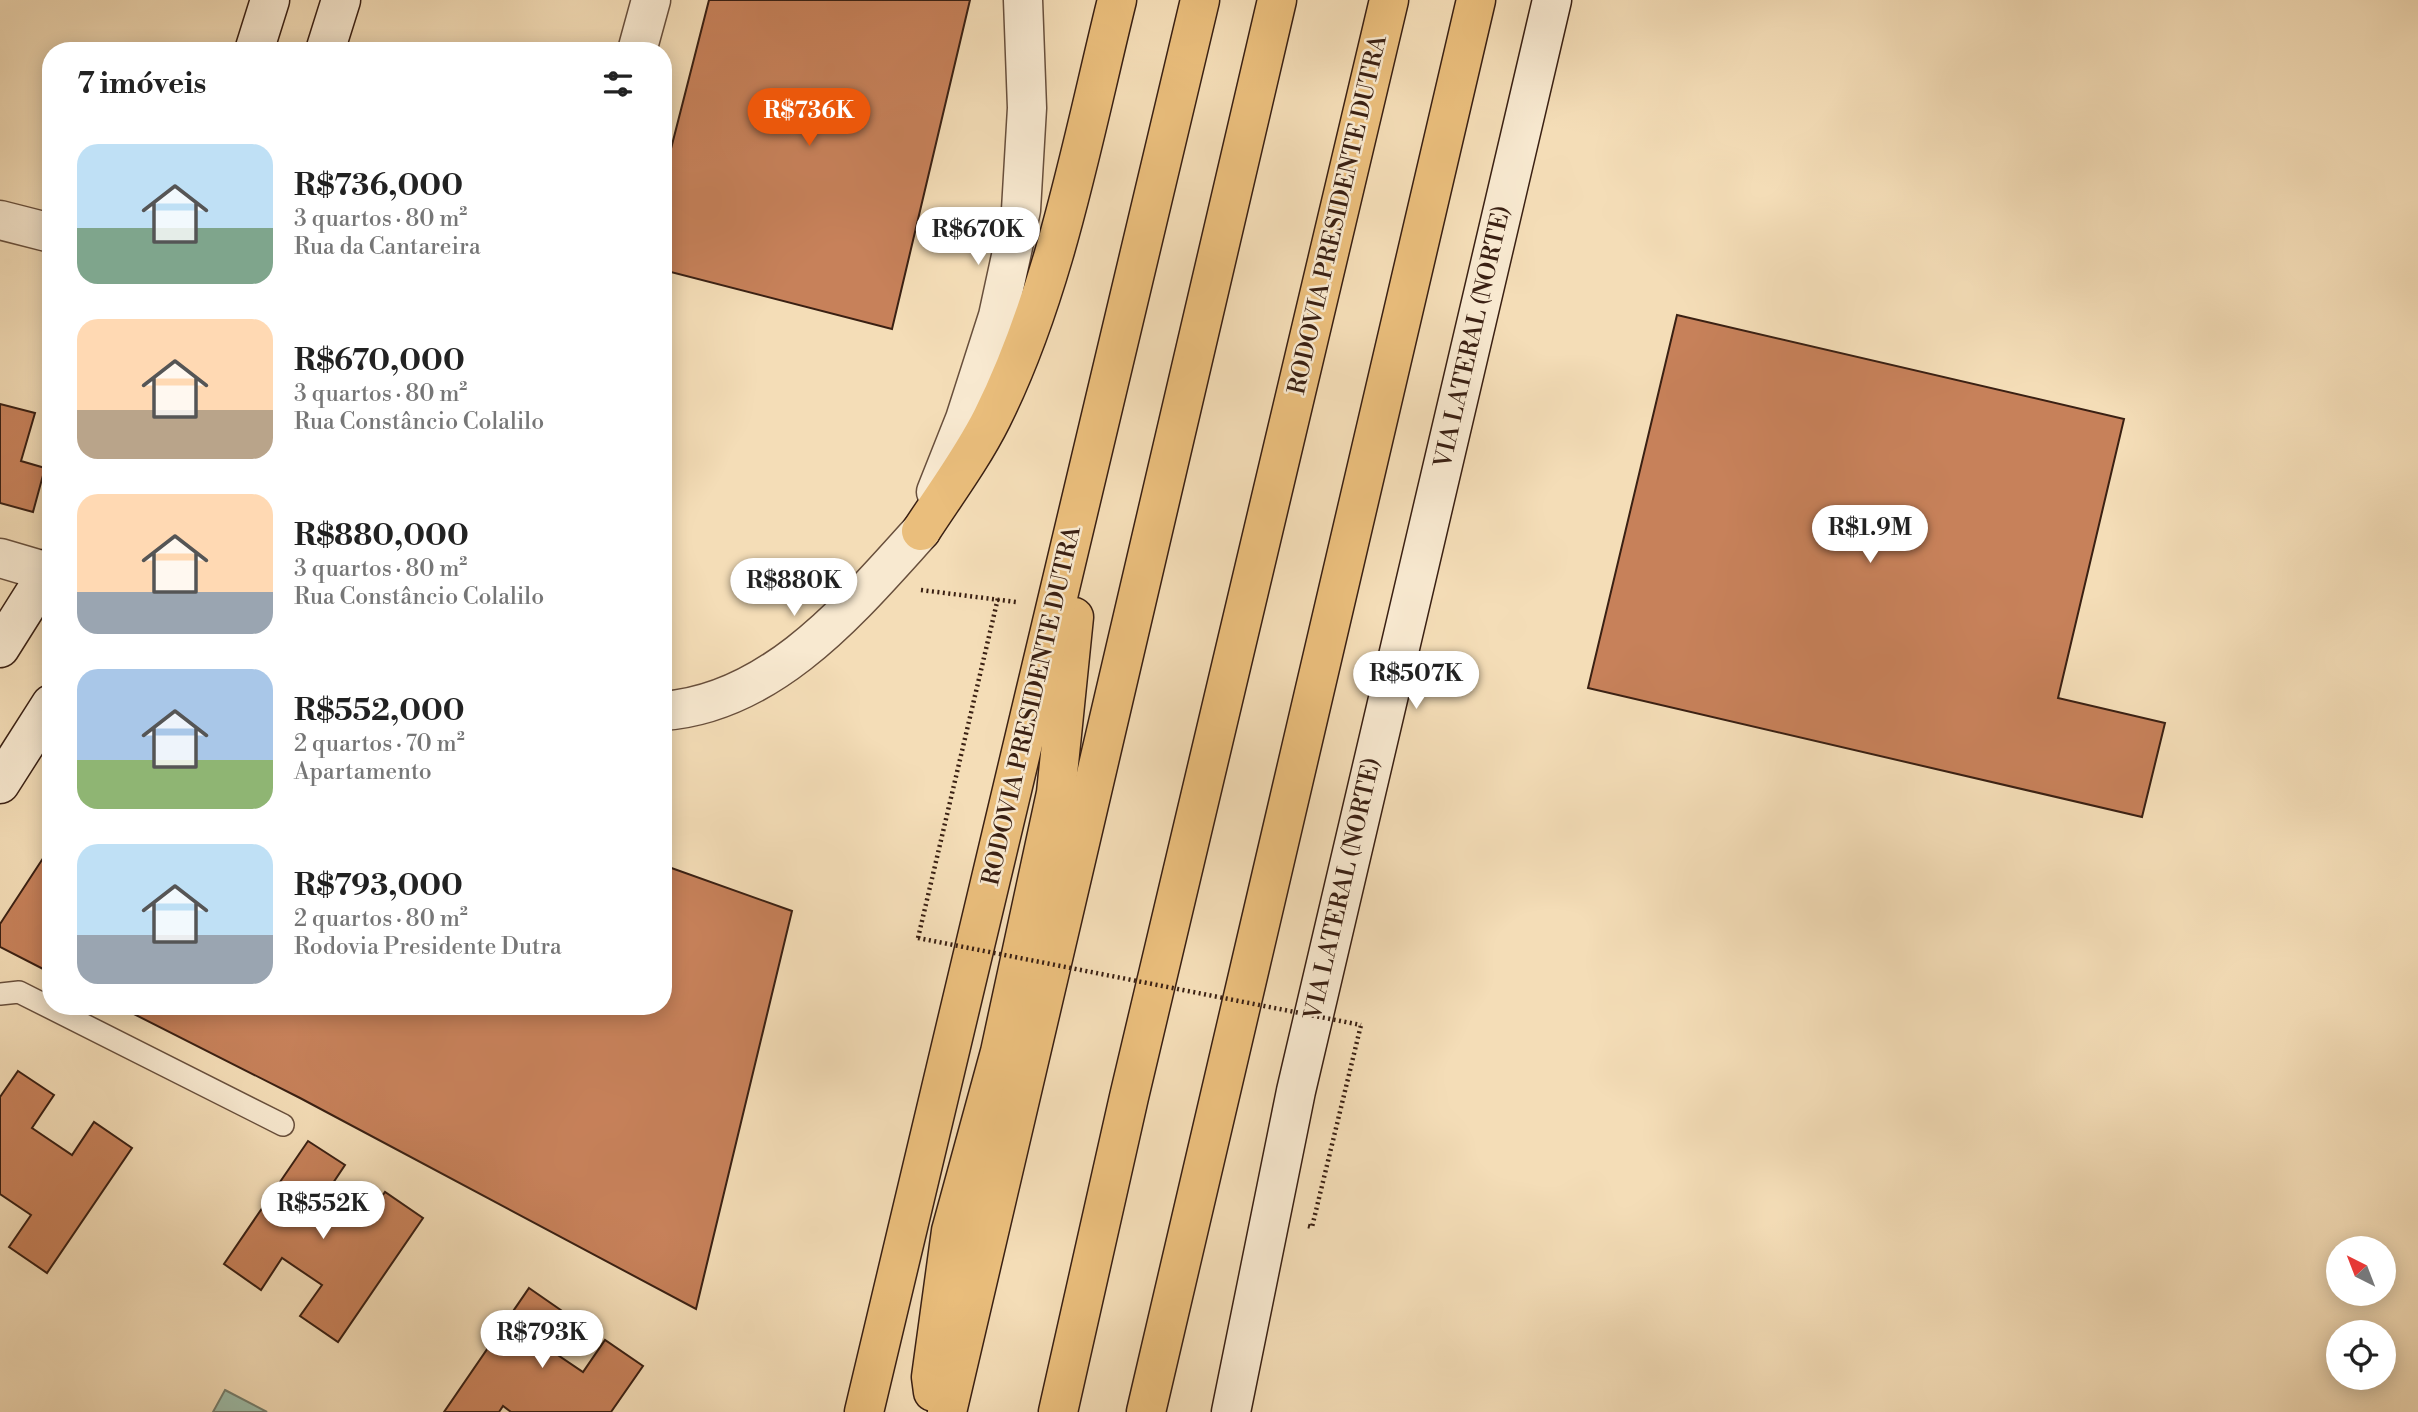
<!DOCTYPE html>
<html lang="pt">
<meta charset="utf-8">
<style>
:root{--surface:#fff;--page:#f6f6f6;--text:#222;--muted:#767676;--accent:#ea580c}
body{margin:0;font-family:"Libre Bodoni",serif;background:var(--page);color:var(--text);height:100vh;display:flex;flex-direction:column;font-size:26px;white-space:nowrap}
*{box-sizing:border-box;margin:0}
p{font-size:23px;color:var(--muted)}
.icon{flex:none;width:38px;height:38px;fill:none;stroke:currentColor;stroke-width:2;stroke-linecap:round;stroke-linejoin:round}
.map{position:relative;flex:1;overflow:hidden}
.side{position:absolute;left:42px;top:42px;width:630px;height:973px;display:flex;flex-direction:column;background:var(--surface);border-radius:28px;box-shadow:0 4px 18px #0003}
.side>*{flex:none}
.needle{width:46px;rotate:318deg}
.controls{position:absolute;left:2326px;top:1236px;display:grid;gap:14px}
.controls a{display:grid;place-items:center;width:70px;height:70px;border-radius:50%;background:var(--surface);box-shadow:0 4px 18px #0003;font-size:35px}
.price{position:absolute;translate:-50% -60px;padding:0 16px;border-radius:24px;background:#fff;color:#222;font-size:23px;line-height:46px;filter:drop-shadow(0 2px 4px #0008)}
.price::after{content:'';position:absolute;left:50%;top:42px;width:21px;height:16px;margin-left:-10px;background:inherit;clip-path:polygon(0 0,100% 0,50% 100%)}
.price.on{background:var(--accent);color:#fff}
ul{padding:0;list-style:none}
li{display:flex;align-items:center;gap:21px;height:175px;padding:0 35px}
li span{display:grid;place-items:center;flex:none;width:196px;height:140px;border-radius:21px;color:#555}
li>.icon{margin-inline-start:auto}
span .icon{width:84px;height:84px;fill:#fffc;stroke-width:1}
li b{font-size:30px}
h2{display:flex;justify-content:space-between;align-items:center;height:84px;padding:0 35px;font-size:30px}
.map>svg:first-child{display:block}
</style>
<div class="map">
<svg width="2418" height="1412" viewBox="0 0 2418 1412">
<rect width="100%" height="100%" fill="#f4ddb7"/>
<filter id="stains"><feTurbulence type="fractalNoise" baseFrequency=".00286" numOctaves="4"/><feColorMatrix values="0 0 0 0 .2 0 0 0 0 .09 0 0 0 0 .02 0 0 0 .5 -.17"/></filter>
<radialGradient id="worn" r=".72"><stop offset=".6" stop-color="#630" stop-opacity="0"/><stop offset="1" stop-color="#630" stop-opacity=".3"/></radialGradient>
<path fill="#9dbda9" stroke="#757e6d" stroke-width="2" d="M225,1390L267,1412H213Z"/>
<g fill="#c7815a" stroke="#3a2013" stroke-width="2">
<path d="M709,0H970L892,329L663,270V180Z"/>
<path d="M1677,315L2124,419L2058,698L2165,723L2142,817L1588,688Z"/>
<path d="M0,404L35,413L21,461L45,468L33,512L0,503Z"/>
<path d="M51,846V973L0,947V924Z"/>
<path d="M663,865L792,911L696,1309L300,1098L118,1006H663Z"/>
<path d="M18,1071L54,1095L32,1128L72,1155L94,1122L132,1148L47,1273L9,1247L31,1215L0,1194V1097Z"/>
<path d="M308,1141L345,1165L323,1198L362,1225L385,1192L423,1218L338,1342L300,1316L322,1285L282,1258L261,1290L224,1264Z"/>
<path d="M529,1288L565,1313L543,1345L583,1372L605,1340L643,1366L611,1412H511L503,1406L499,1412H444Z"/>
</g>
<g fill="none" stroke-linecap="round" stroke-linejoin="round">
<g stroke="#684f3c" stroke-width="24">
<path id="service" d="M0,994L19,992L283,1125"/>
</g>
<g stroke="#684f3c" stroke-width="41">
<g id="minor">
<path d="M637,51L651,0"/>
<path d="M0,220L51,233"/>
<path d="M936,492L965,419L998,316L1021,210L1027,108L1023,0"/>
</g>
</g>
<g stroke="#684f3c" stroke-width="41">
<g id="tertiary">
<path d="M0,558L51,573"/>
<path d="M663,711C773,703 852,607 921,531"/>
</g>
</g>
<g stroke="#3a2013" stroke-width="41">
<g id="secondary">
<path d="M254,51L270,0"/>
<path d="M325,51L341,0"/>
<path d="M0,648L51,567"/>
<path d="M0,784L51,704"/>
<path d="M1231,1412L1296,1091L1552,0"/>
</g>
</g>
<g stroke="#3a2013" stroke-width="41">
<g id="motorway">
<path d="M921,531C945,494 972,458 992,418C1055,292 1083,137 1117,0"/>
<path d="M933,1392L931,1377L951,1231L1000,1052L1056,793L1074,617"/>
<path d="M864,1412L1200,0"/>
<path d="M947,1412L1277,0"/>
<path d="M1058,1412L1129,1097L1389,0"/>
<path d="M1146,1412L1476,0"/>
</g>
</g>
<g stroke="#3a2013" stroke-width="4.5" stroke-dasharray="2 3.5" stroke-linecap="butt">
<path d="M921,590L1016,602"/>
<path d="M918,938L998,598"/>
<path d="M1308,1226L1312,1227L1361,1025"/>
</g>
<use href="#service" stroke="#f8e9d0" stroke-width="21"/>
<use href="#minor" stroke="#f8e9d0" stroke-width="38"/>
<use href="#tertiary" stroke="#f8e9d0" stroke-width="38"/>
<use href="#secondary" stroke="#f8e9d0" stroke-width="38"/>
<use href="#motorway" stroke="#eabe7c" stroke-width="38"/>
<path stroke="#3a2013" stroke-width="4.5" stroke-dasharray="2 3.5" stroke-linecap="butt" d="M918,938L1361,1025"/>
</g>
<g text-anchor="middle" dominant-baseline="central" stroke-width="5" stroke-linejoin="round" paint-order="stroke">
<g font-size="24" fill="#3a2013" stroke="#f8e9d0">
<text transform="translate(1338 215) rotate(-77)">RODOVIA PRESIDENTE DUTRA</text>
<text transform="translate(1473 337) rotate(-77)">VIA LATERAL (NORTE)</text>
<text transform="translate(1032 706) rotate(-77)">RODOVIA PRESIDENTE DUTRA</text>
<text transform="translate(1343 889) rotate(-77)">VIA LATERAL (NORTE)</text>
</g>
</g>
<rect width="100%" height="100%" filter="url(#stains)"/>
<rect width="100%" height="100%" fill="url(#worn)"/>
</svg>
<div class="controls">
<a><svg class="needle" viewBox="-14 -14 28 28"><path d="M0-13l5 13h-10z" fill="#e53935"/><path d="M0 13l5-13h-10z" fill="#767676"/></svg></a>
<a><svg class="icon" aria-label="locate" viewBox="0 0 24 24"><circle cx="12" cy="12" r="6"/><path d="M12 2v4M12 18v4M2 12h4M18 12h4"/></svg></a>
</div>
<b class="price on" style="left:809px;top:148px">R$736K</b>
<b class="price" style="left:978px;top:267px">R$670K</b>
<b class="price" style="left:1870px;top:565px">R$1.9M</b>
<b class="price" style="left:794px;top:618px">R$880K</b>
<b class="price" style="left:1416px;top:711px">R$507K</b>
<b class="price" style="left:323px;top:1241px">R$552K</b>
<b class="price" style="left:542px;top:1370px">R$793K</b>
<section class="side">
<h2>7 imóveis<svg class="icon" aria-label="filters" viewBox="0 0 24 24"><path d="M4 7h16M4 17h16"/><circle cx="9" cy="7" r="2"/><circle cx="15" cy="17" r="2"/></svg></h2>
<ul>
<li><span style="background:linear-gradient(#bfe0f5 60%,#7fa58c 0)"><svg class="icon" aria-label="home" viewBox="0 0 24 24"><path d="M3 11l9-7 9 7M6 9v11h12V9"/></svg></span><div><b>R$736,000</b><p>3 quartos · 80 m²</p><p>Rua da Cantareira</p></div></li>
<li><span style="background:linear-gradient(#ffd9b3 65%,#b9a48a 0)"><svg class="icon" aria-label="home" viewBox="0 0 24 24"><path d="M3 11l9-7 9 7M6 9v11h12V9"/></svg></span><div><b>R$670,000</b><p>3 quartos · 80 m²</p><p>Rua Constâncio Colalilo</p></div></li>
<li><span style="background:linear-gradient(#ffd9b3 70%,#9aa5b1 0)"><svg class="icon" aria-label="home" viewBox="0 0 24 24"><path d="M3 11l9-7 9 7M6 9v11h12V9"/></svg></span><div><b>R$880,000</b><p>3 quartos · 80 m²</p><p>Rua Constâncio Colalilo</p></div></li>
<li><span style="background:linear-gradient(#a9c7e8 65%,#8fb573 0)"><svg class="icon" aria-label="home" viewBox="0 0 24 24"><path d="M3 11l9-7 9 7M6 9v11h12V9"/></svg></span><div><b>R$552,000</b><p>2 quartos · 70 m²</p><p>Apartamento</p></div></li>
<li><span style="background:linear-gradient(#bfe0f5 65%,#9aa5b1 0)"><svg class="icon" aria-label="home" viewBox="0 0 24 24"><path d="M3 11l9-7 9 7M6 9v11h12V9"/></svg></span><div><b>R$793,000</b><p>2 quartos · 80 m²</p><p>Rodovia Presidente Dutra</p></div></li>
</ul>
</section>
</div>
